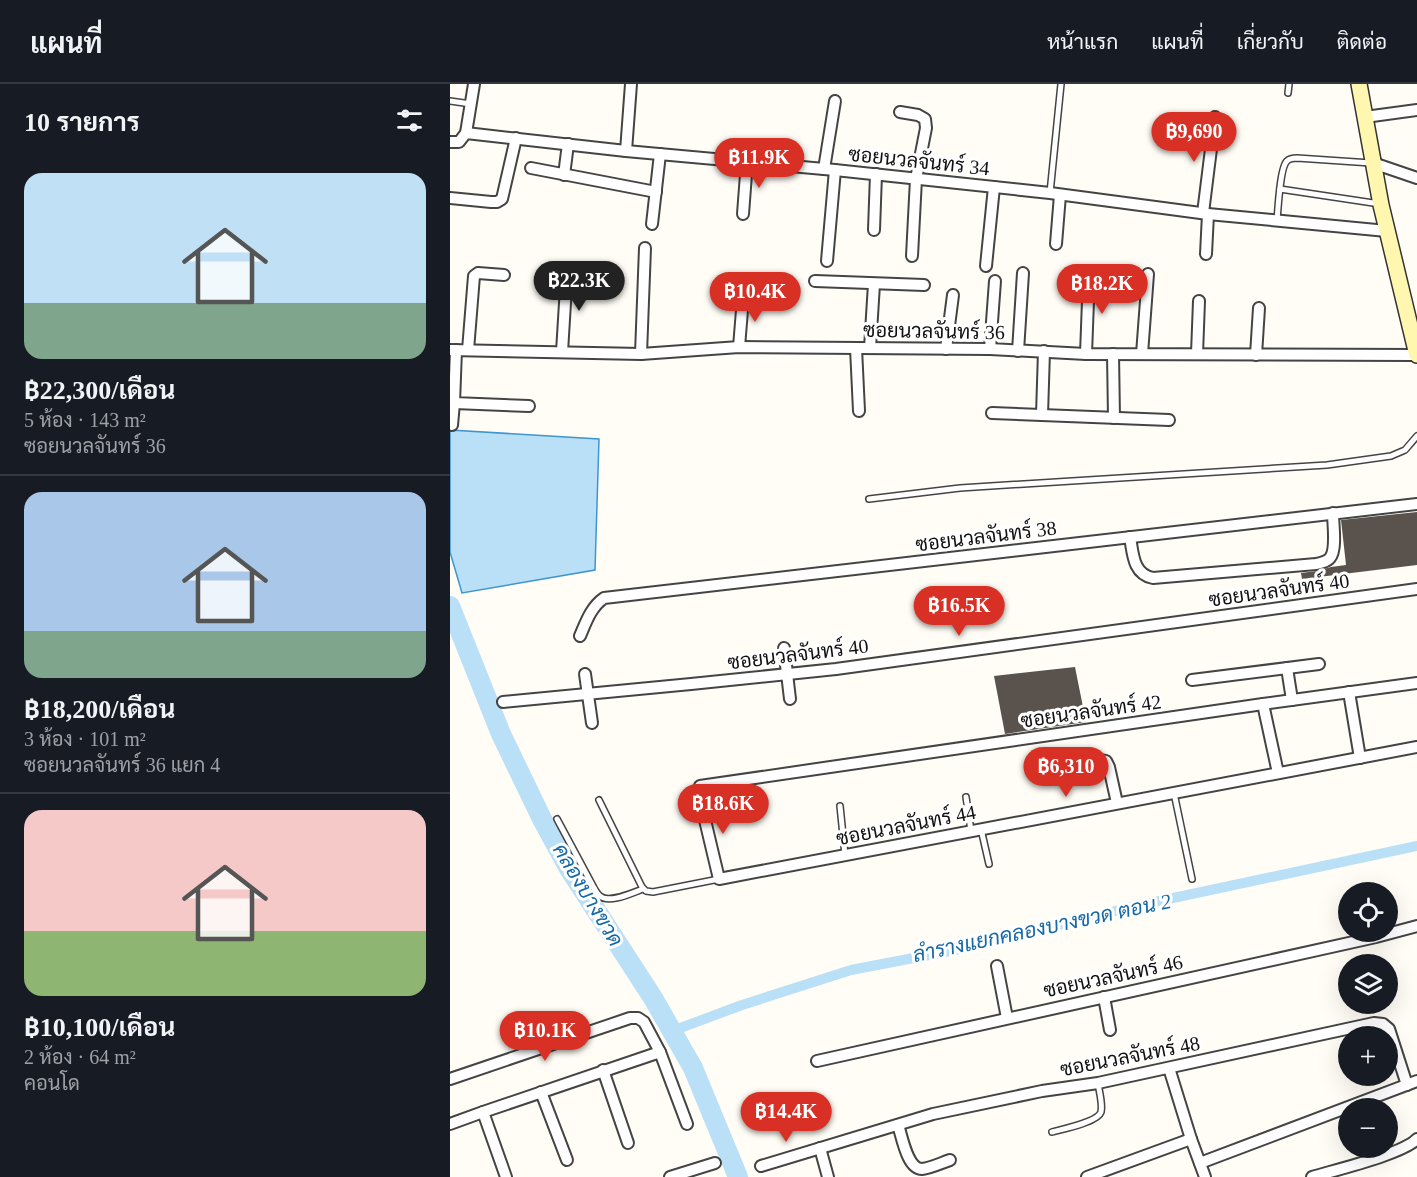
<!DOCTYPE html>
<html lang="th">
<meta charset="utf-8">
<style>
:root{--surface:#171b24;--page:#20242c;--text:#f1f3f6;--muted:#9ea1a6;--line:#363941;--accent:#d93025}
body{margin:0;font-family:"Times New Roman",Sarabun,serif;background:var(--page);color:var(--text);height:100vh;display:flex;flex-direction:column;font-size:22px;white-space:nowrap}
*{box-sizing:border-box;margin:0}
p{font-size:20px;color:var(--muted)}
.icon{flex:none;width:33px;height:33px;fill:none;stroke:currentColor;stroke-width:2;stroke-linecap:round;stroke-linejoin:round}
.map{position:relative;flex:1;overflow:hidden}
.drawer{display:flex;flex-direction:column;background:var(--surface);width:450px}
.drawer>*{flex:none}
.buttons{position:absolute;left:888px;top:798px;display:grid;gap:12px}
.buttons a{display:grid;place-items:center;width:60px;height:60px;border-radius:50%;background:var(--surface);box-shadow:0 6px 24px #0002;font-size:30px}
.price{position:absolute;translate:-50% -51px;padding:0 14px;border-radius:21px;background:var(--accent);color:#fff;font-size:20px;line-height:39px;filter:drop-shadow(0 2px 3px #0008)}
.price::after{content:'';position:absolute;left:50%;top:36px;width:18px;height:14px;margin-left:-9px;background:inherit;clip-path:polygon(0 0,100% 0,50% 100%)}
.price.selected{background:#222;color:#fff}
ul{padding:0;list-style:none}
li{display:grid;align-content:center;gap:12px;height:318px;padding:0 24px}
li+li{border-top:2px solid var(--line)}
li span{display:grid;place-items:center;height:186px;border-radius:18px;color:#555}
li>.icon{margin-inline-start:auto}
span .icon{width:108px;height:108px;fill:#fffc;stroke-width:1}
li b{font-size:26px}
h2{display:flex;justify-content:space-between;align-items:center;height:72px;padding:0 24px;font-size:26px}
header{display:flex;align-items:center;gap:36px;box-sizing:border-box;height:84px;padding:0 30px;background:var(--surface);border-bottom:2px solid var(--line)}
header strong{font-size:28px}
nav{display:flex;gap:33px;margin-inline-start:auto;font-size:21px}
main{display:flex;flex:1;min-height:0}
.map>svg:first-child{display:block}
</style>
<header>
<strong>แผนที่</strong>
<nav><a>หน้าแรก</a><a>แผนที่</a><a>เกี่ยวกับ</a><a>ติดต่อ</a></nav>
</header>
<main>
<section class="drawer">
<h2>10 รายการ<svg class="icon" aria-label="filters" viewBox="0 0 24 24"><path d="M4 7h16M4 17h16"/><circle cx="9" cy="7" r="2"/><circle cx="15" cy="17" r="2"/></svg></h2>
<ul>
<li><span style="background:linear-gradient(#bfe0f5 70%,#7fa58c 0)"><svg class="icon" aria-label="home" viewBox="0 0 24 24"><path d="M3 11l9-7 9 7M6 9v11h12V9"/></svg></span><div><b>฿22,300/เดือน</b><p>5 ห้อง · 143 m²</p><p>ซอยนวลจันทร์ 36</p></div></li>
<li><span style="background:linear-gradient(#a9c7e8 75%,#7fa58c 0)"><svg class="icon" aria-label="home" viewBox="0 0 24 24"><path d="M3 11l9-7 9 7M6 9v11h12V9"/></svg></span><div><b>฿18,200/เดือน</b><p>3 ห้อง · 101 m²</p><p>ซอยนวลจันทร์ 36 แยก 4</p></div></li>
<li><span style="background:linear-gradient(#f6c9c9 65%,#8fb573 0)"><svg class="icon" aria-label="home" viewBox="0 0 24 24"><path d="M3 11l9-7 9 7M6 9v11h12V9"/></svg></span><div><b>฿10,100/เดือน</b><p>2 ห้อง · 64 m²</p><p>คอนโด</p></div></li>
</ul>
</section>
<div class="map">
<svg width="967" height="1093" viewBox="0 0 967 1093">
<rect width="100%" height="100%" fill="#fffdf5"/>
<path fill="#b9e0f7" stroke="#3f96cf" stroke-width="1.5" d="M0,346L149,355L145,486L12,509L0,468Z"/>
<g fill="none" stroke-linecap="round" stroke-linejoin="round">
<path stroke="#b9e0f7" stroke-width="10" d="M222,947L292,921L401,886L526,862L681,823L967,762"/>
<path stroke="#b9e0f7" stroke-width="20" d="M0,522L51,650L92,735L118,783L203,914L243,984L288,1093"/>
</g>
<g fill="#5a524d">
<path d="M967,428V481L852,495L851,489L867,487L881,483L896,481L891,436Z"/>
<path d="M625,583L636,638L555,650L544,592Z"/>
</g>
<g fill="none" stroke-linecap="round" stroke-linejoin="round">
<g stroke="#444" stroke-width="8">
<g id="service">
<path d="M838,9L839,0"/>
<path d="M0,17L21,20"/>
<path d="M830,105L930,120"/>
<path d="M600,109L611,0"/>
<path d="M827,136C828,126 830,83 837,77C839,75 844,74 847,74L921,79"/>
<path d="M419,415L510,404L877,381L941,372L955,366L967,352"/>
<path d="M724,709L742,795"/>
<path d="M516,713L521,747"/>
<path d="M149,716L192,803L196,807L203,808L269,795"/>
<path d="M390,722L395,771"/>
<path d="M107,735L144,804C146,807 147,810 150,812C159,820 182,809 193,805"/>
<path d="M531,745L539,780"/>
<path d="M602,1048C613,1045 648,1038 651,1028C653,1020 649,1007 648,999"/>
</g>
</g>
<g stroke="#444" stroke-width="14">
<g id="minor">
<path d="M450,28L468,31L475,35L476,44L466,95L462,172"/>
<path d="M915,33L967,26"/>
<path d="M16,49L24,0"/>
<path d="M0,58H9L16,49L176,67L385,86L600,109L758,130L937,147"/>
<path d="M176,67L181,0"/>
<path d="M923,79L967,94"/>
<path d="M81,84L206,108"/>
<path d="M374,85L385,17"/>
<path d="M114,91L118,60"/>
<path d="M0,114L41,118H47L52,115L66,54"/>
<path d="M753,129L765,33"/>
<path d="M293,130L297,77"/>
<path d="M202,140L210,70"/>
<path d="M424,146L426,90"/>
<path d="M606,160L610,111"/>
<path d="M756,170L758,130"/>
<path d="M377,177L385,86"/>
<path d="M536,182L544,103"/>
<path d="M365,197L474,201"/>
<path d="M289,263L293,214"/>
<path d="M406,264L409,327"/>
<path d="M420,264L424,200"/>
<path d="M496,265L503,211"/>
<path d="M540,265L545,197"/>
<path d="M0,266L191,270L289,263L540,265L636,270L967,271"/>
<path d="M6,266L4,319L79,322"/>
<path d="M18,266L24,192L28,189L54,191"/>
<path d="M568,267L573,189"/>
<path d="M112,268L117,186"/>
<path d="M191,270L195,164"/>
<path d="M636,270L639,190"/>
<path d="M663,270L664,334"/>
<path d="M692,270L698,190"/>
<path d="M747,270L749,217"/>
<path d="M806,271L809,224"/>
<path d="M542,329L719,336"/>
<path d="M592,331L594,267"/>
<path d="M2,341L4,319"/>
<path d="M680,453C683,470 683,490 703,494L866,480C871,479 877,478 880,474C887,466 883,440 883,429"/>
<path d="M130,552C136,538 141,523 154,514L967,420"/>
<path d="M334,564L340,615"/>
<path d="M837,584L842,616"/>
<path d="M135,590L142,639"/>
<path d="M742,596L869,580"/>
<path d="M899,608L910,674"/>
<path d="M53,618L241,600L386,585L967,505"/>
<path d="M813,620L828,689"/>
<path d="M622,679L651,676L656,677L659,683L667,719"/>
<path d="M250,702L813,620L967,599"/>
<path d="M250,715L269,795L967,663"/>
<path d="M547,882L557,934"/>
<path d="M654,913L660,946"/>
<path d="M367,977L926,853L967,842"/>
<path d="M719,984L741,1055L755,1093"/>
<path d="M153,986L178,1059"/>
<path d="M0,995L180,934H188L194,938L210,968L237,1040"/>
<path d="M91,1008L117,1076"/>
<path d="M33,1028L56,1093"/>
<path d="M0,1040L33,1028L210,968"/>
<path d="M448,1041C452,1052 457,1085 472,1085C481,1084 491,1079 500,1076"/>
<path d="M370,1064L378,1093"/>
<path d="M750,1079L967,997"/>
<path d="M311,1082L483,1030L592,1007L648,999L924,939L933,940L939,945L957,1001"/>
<path d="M220,1093L265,1079"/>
<path d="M637,1093L741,1055"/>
<path d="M862,1093C885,1086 953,1070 967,1055"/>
</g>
</g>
<g stroke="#333" stroke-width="18">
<path id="secondary" d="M909,0L931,121L967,271"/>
</g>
<use href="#service" stroke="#fff" stroke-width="5"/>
<use href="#minor" stroke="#fff" stroke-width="10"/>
<use href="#secondary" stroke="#fff6b0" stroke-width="15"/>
</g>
<g text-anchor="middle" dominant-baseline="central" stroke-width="6" stroke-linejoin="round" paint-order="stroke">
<g font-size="20" fill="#111" stroke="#fff">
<text transform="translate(469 77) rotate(6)">ซอยนวลจันทร์ 34</text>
<text transform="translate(484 247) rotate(1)">ซอยนวลจันทร์ 36</text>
<text transform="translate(536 452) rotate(-7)">ซอยนวลจันทร์ 38</text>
<text transform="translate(829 506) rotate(-8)">ซอยนวลจันทร์ 40</text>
<text transform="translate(348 570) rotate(-7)">ซอยนวลจันทร์ 40</text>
<text transform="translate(641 627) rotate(-8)">ซอยนวลจันทร์ 42</text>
<text transform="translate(456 741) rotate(-11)">ซอยนวลจันทร์ 44</text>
<text transform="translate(663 892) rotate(-12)">ซอยนวลจันทร์ 46</text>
<text transform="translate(680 972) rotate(-11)">ซอยนวลจันทร์ 48</text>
</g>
<g font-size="21" font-style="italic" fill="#1768a6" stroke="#fff">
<text transform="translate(138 811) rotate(59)">คลองบางขวด</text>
<text transform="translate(592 844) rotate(-12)">ลำรางแยกคลองบางขวด ตอน 2</text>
</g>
</g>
</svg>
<div class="buttons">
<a><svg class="icon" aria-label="locate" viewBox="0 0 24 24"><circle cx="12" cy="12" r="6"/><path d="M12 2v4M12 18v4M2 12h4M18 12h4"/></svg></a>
<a><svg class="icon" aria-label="layers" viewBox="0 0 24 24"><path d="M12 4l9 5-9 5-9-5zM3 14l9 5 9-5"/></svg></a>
<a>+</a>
<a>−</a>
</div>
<b class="price" style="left:744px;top:79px">฿9,690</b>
<b class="price" style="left:309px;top:105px">฿11.9K</b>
<b class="price selected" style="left:129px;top:228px">฿22.3K</b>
<b class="price" style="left:652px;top:231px">฿18.2K</b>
<b class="price" style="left:305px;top:239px">฿10.4K</b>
<b class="price" style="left:509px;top:553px">฿16.5K</b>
<b class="price" style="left:616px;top:714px">฿6,310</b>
<b class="price" style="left:273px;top:751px">฿18.6K</b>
<b class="price" style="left:95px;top:978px">฿10.1K</b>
<b class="price" style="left:336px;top:1059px">฿14.4K</b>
</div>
</main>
